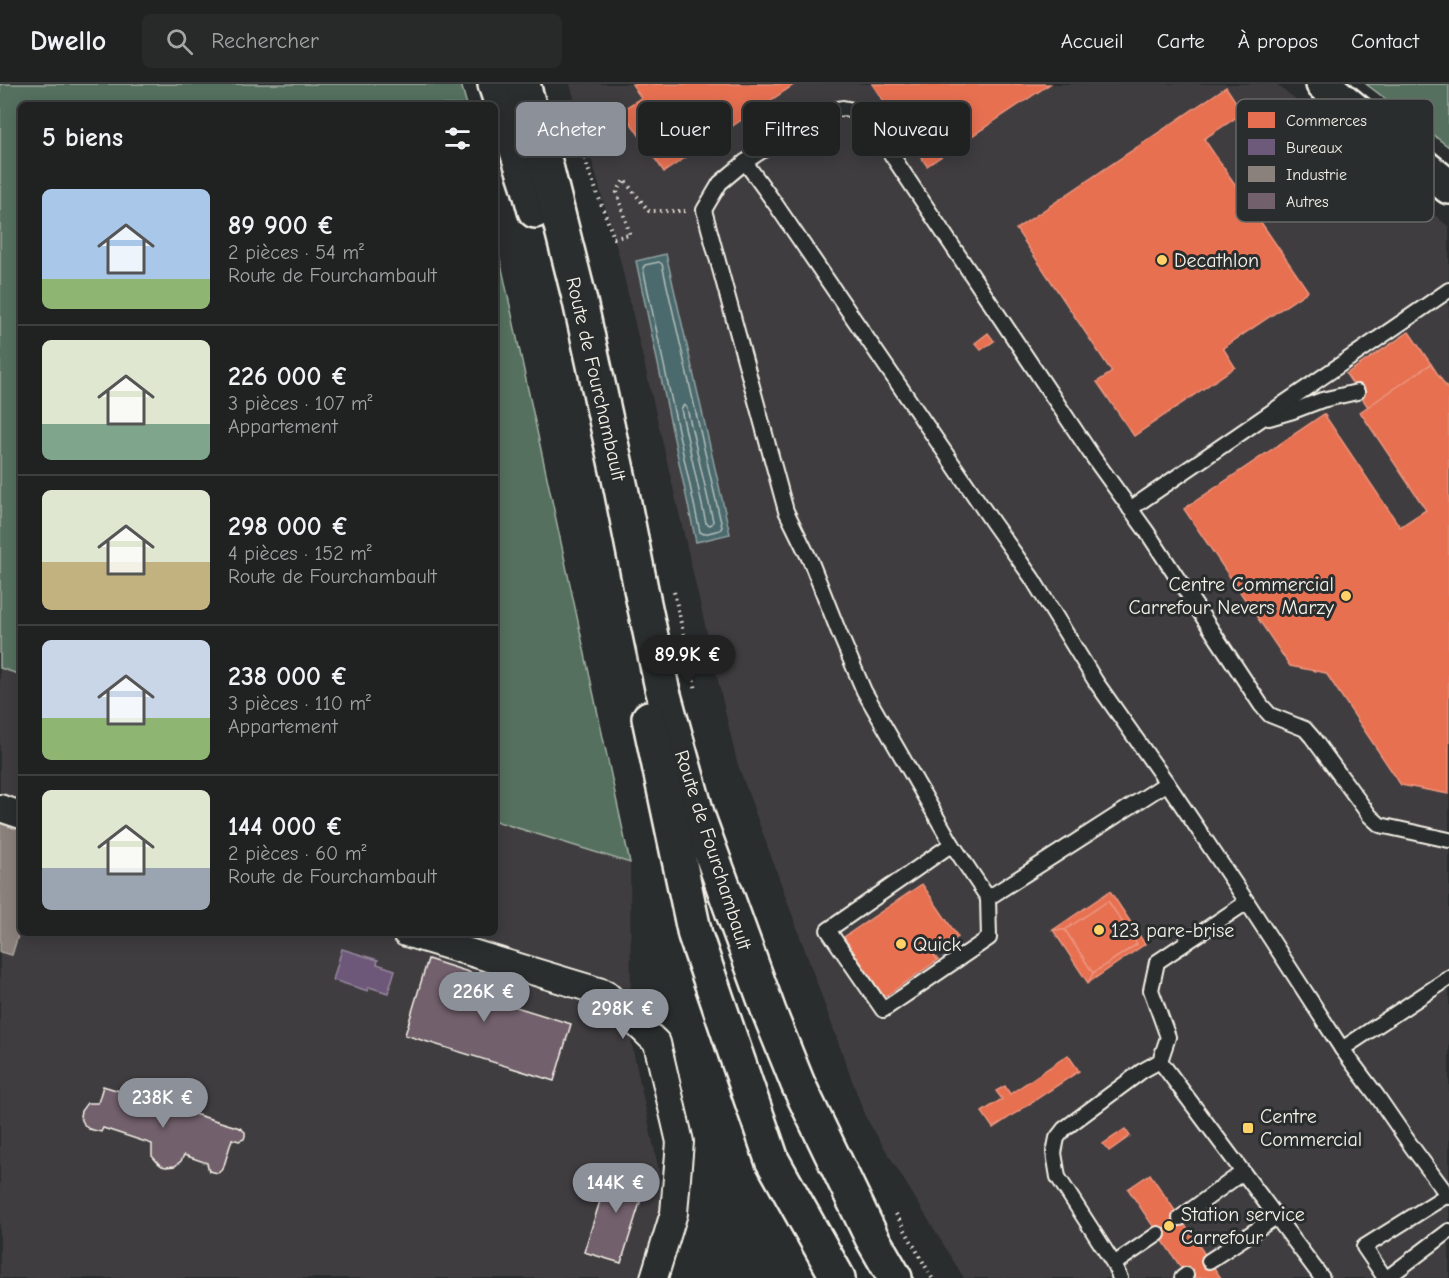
<!DOCTYPE html>
<html lang="fr">
<meta charset="utf-8">
<style>
:root{--surface:#202222;--page:#282a2a;--text:#f1f3f6;--muted:#a2a4a5;--line:#3d3f40;--accent:#8c9099}
body{margin:0;font-family:"Comic Neue",sans-serif;background:var(--page);color:var(--text);height:100vh;display:flex;flex-direction:column;font-size:22px;white-space:nowrap}
*{box-sizing:border-box;margin:0}
p{font-size:20px;color:var(--muted)}
.icon{flex:none;width:33px;height:33px;fill:none;stroke:currentColor;stroke-width:2;stroke-linecap:round;stroke-linejoin:round}
.map{position:relative;flex:1;overflow:hidden}
.sheet{position:absolute;left:18px;top:18px;width:480px;height:834px;display:flex;flex-direction:column;background:var(--surface);border-radius:9px;box-shadow:0 3px 15px #0003,0 0 0 2px var(--line)}
.sheet>*{flex:none}
.hud{position:absolute;left:516px;top:18px;width:570px;height:54px;display:flex;gap:12px}
.price{position:absolute;translate:-50% -51px;padding:0 14px;border-radius:21px;background:var(--accent);color:#fff;font-size:20px;line-height:39px;filter:drop-shadow(0 2px 3px #0008)}
.price::after{content:'';position:absolute;left:50%;top:36px;width:18px;height:14px;margin-left:-9px;background:inherit;clip-path:polygon(0 0,100% 0,50% 100%)}
.price.selected{background:#222;color:#fff}
ul{padding:0;list-style:none}
li{display:flex;align-items:center;gap:18px;height:150px;padding:0 24px}
li+li{border-top:2px solid var(--line)}
li span{display:grid;place-items:center;flex:none;width:168px;height:120px;border-radius:9px;color:#555}
li>.icon{margin-inline-start:auto}
span .icon{width:72px;height:72px;fill:#fffc;stroke-width:1}
li b{font-size:26px}
h2{display:flex;justify-content:space-between;align-items:center;height:72px;padding:0 24px;font-size:26px}
.chip{padding:0 21px;border-radius:9px;background:var(--surface);box-shadow:0 3px 15px #0003,0 0 0 2px var(--line);font-size:21px;line-height:54px}
.chip.selected{background:var(--accent);color:#fff}
header{display:flex;align-items:center;gap:36px;box-sizing:border-box;height:84px;padding:0 30px;background:var(--surface);border-bottom:2px solid var(--line)}
header strong{font-size:28px}
nav{display:flex;gap:33px;margin-inline-start:auto;font-size:21px}
.search{width:420px;height:54px;background:var(--page);display:flex;align-items:center;gap:15px;box-sizing:border-box;padding:0 21px;border-radius:9px;color:var(--muted);font-size:22px}
.map>svg:first-child{display:block}
</style>
<header>
<strong>Dwello</strong>
<div class="search"><svg class="icon" aria-label="search" viewBox="0 0 24 24"><circle cx="10" cy="10" r="6"/><path d="M15 15l6 6"/></svg>Rechercher</div>
<nav><a>Accueil</a><a>Carte</a><a>À propos</a><a>Contact</a></nav>
</header>
<div class="map">
<svg width="1449" height="1194" viewBox="0 0 1449 1194">
<rect width="100%" height="100%" fill="#2a2d2e"/>
<filter id="ink" filterUnits="userSpaceOnUse"><feTurbulence type="fractalNoise" baseFrequency=".0167" numOctaves="2"/><feDisplacementMap in="SourceGraphic" scale="12" xChannelSelector="R" yChannelSelector="G"/><feConvolveMatrix kernelMatrix="1 2 1 2 8 2 1 2 1" color-interpolation-filters="sRGB"/></filter>
<g filter="url(#ink)">
<g fill="#403d41">
<path d="M570,0H1276L1449,143V1194H964L865,1032L737,678L620,175Z"/>
<path d="M0,584L21,591V849H495V737L630,779L631,957L667,1125L651,1194H0Z"/>
</g>
<g fill="#54705f" stroke="#a4b0a4" stroke-width="1.5">
<path d="M0,0H461L467,21H21V591L0,584Z"/>
<path d="M1366,0H1449V63Z"/>
<path d="M495,152L630,779L495,737Z"/>
</g>
<path fill="#4c6a6e" stroke="#8fa09f" stroke-width="1.5" d="M666,170L730,450L696,458L636,177Z"/>
<g fill="#e76f51" stroke="#eb967e" stroke-width="1.5">
<path d="M632,0H795L664,88L622,26L641,14Z"/>
<path d="M872,0H1050L927,82Z"/>
<path d="M1226,3L1243,29L1204,55L1308,207L1223,264L1235,283L1134,352L1097,298L1112,288L1016,145Z"/>
<path d="M1409,248L1431,280L1368,323L1346,290Z"/>
<path d="M988,249L994,257L981,266L975,259Z"/>
<path d="M1431,280L1449,307V710L1401,701L1326,589L1290,582L1184,425L1324,330L1400,443L1426,426L1360,328Z"/>
<path d="M922,800L958,853L933,870L938,876L884,913L844,853Z"/>
<path d="M1110,807L1145,860L1088,899L1093,889L1137,860L1108,817L1065,846H1053Z"/>
<path d="M1108,817L1137,860L1093,889L1065,846Z"/>
<path d="M1053,846H1065L1093,889L1088,899Z"/>
<path d="M1068,971L1079,987L993,1044L982,1028L1002,1015L996,1007L1005,1002L1010,1010Z"/>
<path d="M1125,1045L1130,1052L1109,1067L1103,1060Z"/>
<path d="M1150,1090L1221,1194H1188L1128,1105Z"/>
</g>
<path fill="#6d597a" stroke="#96879b" stroke-width="1.5" d="M342,865L378,876L377,880L395,886L388,909L369,903L368,907L333,896Z"/>
<path fill="#8a817c" stroke="#aaa39c" stroke-width="1.5" d="M0,735L21,742V842L12,871L0,868Z"/>
<g fill="none" stroke-linecap="round" stroke-linejoin="round">
<g stroke="#b1bbb7" stroke-width="1.5">
<path d="M659,178L662,180L722,443L720,446L704,450L700,448L643,184L645,181Z"/>
<path d="M684,321L687,324L713,437L712,440L710,441L706,439L681,325Z"/>
</g>
</g>
<g fill="#72616c" stroke="#f4f1e8" stroke-width="1.5">
<path d="M428,875L503,899L497,917L571,940L554,997L405,951Z"/>
<path d="M103,1002L240,1044L245,1048V1052L244,1055L239,1057L232,1055L223,1085L218,1089L209,1087L207,1079L184,1071L181,1077L175,1082L166,1083L162,1082L158,1079L152,1072V1060L103,1044L101,1048L89,1045L85,1042L80,1032L81,1027L87,1019H98Z"/>
<path d="M611,1082L648,1093L621,1179L584,1168Z"/>
</g>
<g fill="none" stroke-linecap="round" stroke-linejoin="round">
<g stroke="#f4f1e8" stroke-width="18">
<g id="lane">
<path d="M745,78L774,118L993,439L1032,494L1096,598L1167,699L1247,818L1342,965L1377,1012L1412,1063L1449,1113"/>
<path d="M1269,334L1293,327L1322,316L1357,308"/>
<path d="M1130,425L1449,206"/>
<path d="M1167,699L988,814L952,760L864,607L838,546L811,478L786,427L704,126L720,99L745,78L820,28L843,24L863,28L1093,373L1147,448L1261,621L1270,631L1305,645L1312,653L1370,732L1380,741L1449,756"/>
<path d="M952,760L828,846L883,926L989,854L988,814"/>
<path d="M1342,965L1449,894"/>
<path d="M1160,977L1322,1194"/>
<path d="M1180,1134L1243,1088"/>
<path d="M1209,1177L1276,1133"/>
<path d="M1114,1180L1158,1150"/>
<path d="M1120,1194L1114,1180L1058,1093L1054,1069L1057,1054L1064,1045L1142,987L1160,977L1168,953L1151,906L1157,878L1247,818"/>
<path d="M1182,1194L1186,1191"/>
<path d="M1385,1194L1364,1163L1447,1111"/>
<path d="M1387,1194L1449,1147"/>
</g>
</g>
<g stroke="#f4f1e8" stroke-width="30">
<g id="street">
<path d="M0,724L21,731"/>
<path d="M406,849L605,909L657,959L680,1058L674,1129L654,1194"/>
</g>
</g>
<g stroke="#f4f1e8" stroke-width="38">
<g id="secondary">
<path d="M495,0L528,101L535,127"/>
<path d="M523,0L542,66L579,213L621,404L642,510L662,604L698,733L769,928L798,1000L872,1154L895,1194"/>
<path d="M1323,0L1449,103"/>
<path d="M649,634L695,851L772,1076L838,1194"/>
</g>
</g>
<g stroke="#f4f1e8" stroke-width="4" stroke-dasharray="1.5 4.5" stroke-linecap="butt">
<path d="M567,37L581,66L614,154L630,151L617,108L624,96L649,127H685"/>
<path d="M674,508L696,606"/>
<path d="M896,1130L932,1194"/>
</g>
<use href="#lane" stroke="#2a2d2e" stroke-width="14"/>
<use href="#street" stroke="#2a2d2e" stroke-width="26"/>
<use href="#secondary" stroke="#2a2d2e" stroke-width="33"/>
</g>
</g>
<g fill="#ffd166" stroke="#2a2d2e" stroke-width="2">
<circle cx="1162" cy="176" r="6"/>
<circle cx="1346" cy="512" r="6"/>
<circle cx="1099" cy="846" r="6"/>
<circle cx="901" cy="860" r="6"/>
<rect x="1242" y="1038" width="12" height="12" rx="3"/>
<circle cx="1169" cy="1142" r="6"/>
</g>
<g text-anchor="middle" dominant-baseline="central" stroke-width="6" stroke-linejoin="round" paint-order="stroke">
<g font-size="20" fill="#f4f1e8" stroke="#2a2d2e" text-anchor="start">
<text x="1174" y="176">Decathlon</text>
<text x="1334" y="500" text-anchor="end">Centre Commercial<tspan x="1334" dy="23">Carrefour Nevers Marzy</tspan></text>
<text x="1111" y="846">123 pare-brise</text>
<text x="913" y="860">Quick</text>
<text x="1260" y="1032">Centre<tspan x="1260" dy="23">Commercial</tspan></text>
<text x="1181" y="1130">Station service<tspan x="1181" dy="23">Carrefour</tspan></text>
</g>
<g font-size="20" fill="#f4f1e8" stroke="#2a2d2e">
<text transform="translate(596 295) rotate(77)">Route de Fourchambault</text>
<text transform="translate(713 766) rotate(72)">Route de Fourchambault</text>
</g>
</g>
<rect x="1236" y="15" width="198" height="123" rx="9" fill="#2a2d2e" stroke="#676866" stroke-width="1.5"/>
<rect x="1248" y="28" width="27" height="16" fill="#e76f51"/>
<rect x="1248" y="55" width="27" height="16" fill="#6d597a"/>
<rect x="1248" y="82" width="27" height="16" fill="#8a817c"/>
<rect x="1248" y="109" width="27" height="16" fill="#72616c"/>
<g font-size="16" fill="#f4f1e8">
<text x="1286" y="42">Commerces</text>
<text x="1286" y="69">Bureaux</text>
<text x="1286" y="96">Industrie</text>
<text x="1286" y="123">Autres</text>
</g>
</svg>
<b class="price selected" style="left:688px;top:602px">89.9K €</b>
<b class="price" style="left:484px;top:939px">226K €</b>
<b class="price" style="left:623px;top:956px">298K €</b>
<b class="price" style="left:163px;top:1045px">238K €</b>
<b class="price" style="left:616px;top:1130px">144K €</b>
<div class="hud">
<a class="chip selected">Acheter</a>
<a class="chip">Louer</a>
<a class="chip">Filtres</a>
<a class="chip">Nouveau</a>
</div>
<section class="sheet">
<h2>5 biens<svg class="icon" aria-label="filters" viewBox="0 0 24 24"><path d="M4 7h16M4 17h16"/><circle cx="9" cy="7" r="2"/><circle cx="15" cy="17" r="2"/></svg></h2>
<ul>
<li><span style="background:linear-gradient(#a9c7e8 75%,#8fb573 0)"><svg class="icon" aria-label="home" viewBox="0 0 24 24"><path d="M3 11l9-7 9 7M6 9v11h12V9"/></svg></span><div><b>89 900 €</b><p>2 pièces · 54 m²</p><p>Route de Fourchambault</p></div></li>
<li><span style="background:linear-gradient(#dfe7d0 70%,#7fa58c 0)"><svg class="icon" aria-label="home" viewBox="0 0 24 24"><path d="M3 11l9-7 9 7M6 9v11h12V9"/></svg></span><div><b>226 000 €</b><p>3 pièces · 107 m²</p><p>Appartement</p></div></li>
<li><span style="background:linear-gradient(#dfe7d0 60%,#c2b280 0)"><svg class="icon" aria-label="home" viewBox="0 0 24 24"><path d="M3 11l9-7 9 7M6 9v11h12V9"/></svg></span><div><b>298 000 €</b><p>4 pièces · 152 m²</p><p>Route de Fourchambault</p></div></li>
<li><span style="background:linear-gradient(#c9d6e8 65%,#8fb573 0)"><svg class="icon" aria-label="home" viewBox="0 0 24 24"><path d="M3 11l9-7 9 7M6 9v11h12V9"/></svg></span><div><b>238 000 €</b><p>3 pièces · 110 m²</p><p>Appartement</p></div></li>
<li><span style="background:linear-gradient(#dfe7d0 65%,#9aa5b1 0)"><svg class="icon" aria-label="home" viewBox="0 0 24 24"><path d="M3 11l9-7 9 7M6 9v11h12V9"/></svg></span><div><b>144 000 €</b><p>2 pièces · 60 m²</p><p>Route de Fourchambault</p></div></li>
</ul>
</section>
</div>
